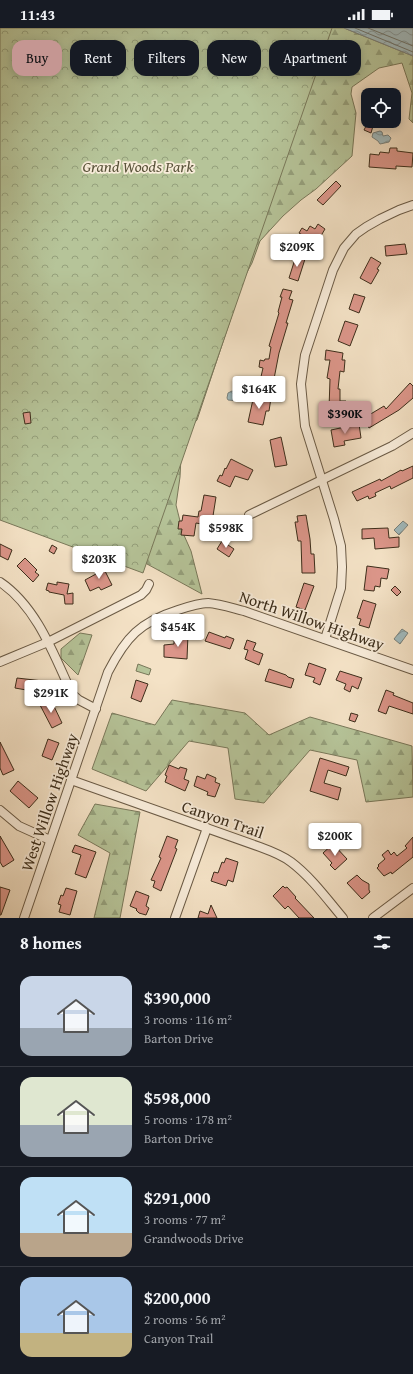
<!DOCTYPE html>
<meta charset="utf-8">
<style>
:root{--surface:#171b24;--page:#20242c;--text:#f1f3f6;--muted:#9ea1a6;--line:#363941;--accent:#c59692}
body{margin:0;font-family:"Gentium Book Plus",serif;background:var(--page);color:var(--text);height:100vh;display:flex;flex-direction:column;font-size:15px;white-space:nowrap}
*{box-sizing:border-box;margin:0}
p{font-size:13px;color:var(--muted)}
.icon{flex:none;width:22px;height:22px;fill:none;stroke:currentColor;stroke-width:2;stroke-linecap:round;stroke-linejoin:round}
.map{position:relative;height:890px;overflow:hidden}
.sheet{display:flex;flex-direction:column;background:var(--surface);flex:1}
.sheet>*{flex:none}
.top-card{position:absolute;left:12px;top:12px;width:389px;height:36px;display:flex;gap:8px}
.tools{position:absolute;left:361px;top:60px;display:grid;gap:8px}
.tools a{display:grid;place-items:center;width:40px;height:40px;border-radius:8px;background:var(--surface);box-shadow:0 2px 10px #0003;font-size:20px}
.price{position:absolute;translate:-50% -34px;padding:0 9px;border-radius:4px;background:#fff;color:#222;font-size:13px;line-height:26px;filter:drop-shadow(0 1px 2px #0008)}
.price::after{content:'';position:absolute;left:50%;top:24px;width:12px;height:9px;margin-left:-6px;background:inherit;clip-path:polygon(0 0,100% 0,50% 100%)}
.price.selected{background:var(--accent);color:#111}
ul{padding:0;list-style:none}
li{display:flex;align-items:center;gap:12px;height:100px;padding:0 20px}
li+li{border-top:1px solid var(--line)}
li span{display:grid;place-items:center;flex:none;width:112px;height:80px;border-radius:12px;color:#555}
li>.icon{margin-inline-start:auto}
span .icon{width:48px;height:48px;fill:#fffc;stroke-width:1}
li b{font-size:17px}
h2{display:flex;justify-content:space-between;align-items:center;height:48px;padding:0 20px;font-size:17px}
.tag{padding:0 14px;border-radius:12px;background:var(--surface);box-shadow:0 2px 10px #0003;font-size:14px;line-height:36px}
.tag.selected{background:var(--accent);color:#111}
.status{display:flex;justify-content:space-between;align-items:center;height:28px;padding:0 20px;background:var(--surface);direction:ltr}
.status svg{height:11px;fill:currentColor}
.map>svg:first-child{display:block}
</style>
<div class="status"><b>11:43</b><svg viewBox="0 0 49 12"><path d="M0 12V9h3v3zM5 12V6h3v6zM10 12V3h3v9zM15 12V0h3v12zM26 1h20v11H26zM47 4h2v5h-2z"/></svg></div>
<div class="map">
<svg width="413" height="890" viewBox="0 0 413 890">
<defs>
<pattern id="forest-firs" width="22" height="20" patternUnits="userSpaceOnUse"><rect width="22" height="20" fill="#b6c499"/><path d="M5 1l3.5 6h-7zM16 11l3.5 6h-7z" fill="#95a07c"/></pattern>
<pattern id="park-crowns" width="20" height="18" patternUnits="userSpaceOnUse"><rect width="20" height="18" fill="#b6c499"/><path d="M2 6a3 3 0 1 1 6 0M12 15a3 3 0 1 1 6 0" fill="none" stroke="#95a07c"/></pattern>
<pattern id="water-waves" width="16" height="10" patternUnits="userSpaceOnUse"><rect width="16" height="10" fill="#a1bbbf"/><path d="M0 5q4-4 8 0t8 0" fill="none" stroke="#84989a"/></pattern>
</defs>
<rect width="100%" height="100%" fill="#f4e2c6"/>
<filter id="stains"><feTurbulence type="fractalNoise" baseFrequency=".005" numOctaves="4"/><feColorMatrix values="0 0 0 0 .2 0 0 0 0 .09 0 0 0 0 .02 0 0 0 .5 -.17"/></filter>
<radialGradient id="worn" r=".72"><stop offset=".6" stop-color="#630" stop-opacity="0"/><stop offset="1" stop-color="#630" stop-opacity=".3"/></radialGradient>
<path fill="#b6c499" stroke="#79785a" d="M138,636L151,641L149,647L136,643Z"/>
<g fill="url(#forest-firs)" stroke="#79785a">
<path d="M0,0H344L413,28V95L409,91L412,65L402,35L379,40L352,59L351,66L356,85L352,128L316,161L301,172L283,188L260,213L252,235L245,248L197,392L182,408L180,449L176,477L183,505L191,523L202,566L136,530Z"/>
<path d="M80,605L92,607L78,647L61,630V621Z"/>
<path d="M172,672L245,685L269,707L310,689L412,718L413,769L366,774L357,732L310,722L264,775L235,771L228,720L189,713L146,763L92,741L112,685L155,697Z"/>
<path d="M95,776L140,784L120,890H94L110,825L78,807Z"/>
</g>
<path fill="url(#park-crowns)" stroke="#79785a" d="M0,0H332L143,545L0,492Z"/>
<g fill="url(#water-waves)" stroke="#79827d">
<path d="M344,0H413V28Z"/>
<path d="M380,103L382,104L383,108L388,107L391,110L389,114L380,116L378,113L372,109L373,105Z"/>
<path d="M232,363L240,366L241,368L239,373L228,372L227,370L228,365Z"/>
<path d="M350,389L352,390L351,396L341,398L339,397V392Z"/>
<path d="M403,493L408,497L399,507L394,502Z"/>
<path d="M402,601L408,605L400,616L394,611Z"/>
</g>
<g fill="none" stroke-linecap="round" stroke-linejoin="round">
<g stroke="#6e746c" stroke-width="1">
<path d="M355,0L413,24"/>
<path d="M368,0L413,18"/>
</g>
</g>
<g fill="#dc968a" stroke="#3c2d1a">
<path d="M367,96L373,98L371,105L364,102Z"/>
<path d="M390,120H397V123L413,125L412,139L396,138V141L369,139L370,126L379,127L380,124L389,125Z"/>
<path d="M336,153L341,158L323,177L317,172Z"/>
<path d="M318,196L325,201L312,223L302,216L306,209L299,205L302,200L307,203L310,198L315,201Z"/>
<path d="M405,216L407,226L386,228L385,218Z"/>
<path d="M296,228L305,231L298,253L289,250Z"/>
<path d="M371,229L381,235L377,241L379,242L371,256L360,250Z"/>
<path d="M283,261L292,263L289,271L293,272L286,295H288L279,325L273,356L260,353L263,340L259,339L260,332L264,333L265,331H269L271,319L269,318L279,285L278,284L282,269H280Z"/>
<path d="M354,266L365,269L359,285L349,281Z"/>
<path d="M345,293L358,297L350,318L338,313Z"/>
<path d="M326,322L343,325L342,332H345L344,344L340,343L338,361H340V373H346V381H329L330,351L327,350L330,332H325Z"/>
<path d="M410,355L413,358V370L399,382L369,400L364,390L384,378L386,381Z"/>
<path d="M254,367L271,370L269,383H266L263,397L248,394Z"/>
<path d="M30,384L31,395L25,396L23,385Z"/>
<path d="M359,396L361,410L344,413L345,417L334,419L331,402Z"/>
<path d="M281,409L287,437L275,439L270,412Z"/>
<path d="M231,431L253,442L248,452L235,448L230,459L217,453L220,447L222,448L225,440L226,441Z"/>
<path d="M413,438V450L391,461L390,458L375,465L376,468L369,471L368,468L357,473L352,464L380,451L381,453L401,442L402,443Z"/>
<path d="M204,467L216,469L213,488H215L213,498L196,495L194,508L181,507L182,501H178L179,493H182L183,487L198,489L199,483H201Z"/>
<path d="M306,487L310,511L311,526H314L315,545H302L301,513H298L295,494H298L297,488Z"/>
<path d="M388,500L389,510L399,509V519L375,521L374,510L362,511V501Z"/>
<path d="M222,513L234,521L229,529L217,521Z"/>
<path d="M0,516L12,522L8,532L0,528Z"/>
<path d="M52,517L57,520L54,526L49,523Z"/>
<path d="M25,530L37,542L35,544L39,547L33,554L17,538Z"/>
<path d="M367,538L389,541L387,551L381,550L380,559L375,558L374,563L364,562Z"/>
<path d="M103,539L112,557L101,562L99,559L90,563L85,552L96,546L95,543Z"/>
<path d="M57,554L69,556L67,566L73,565V576H65L64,567L49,564V563L46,562L48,555L57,557Z"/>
<path d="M304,555L314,558L305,582L296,579Z"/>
<path d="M395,558L401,564L397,568L391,562Z"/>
<path d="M363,572L376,576L369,600L359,597L361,591L357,590Z"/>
<path d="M209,604L225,610L226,608L234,611L230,621L205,613Z"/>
<path d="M178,606H188L187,631L164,629V617L174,616V613H177Z"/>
<path d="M247,612L256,615L253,622L263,626L259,637L245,631L248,622L244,621Z"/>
<path d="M309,635L326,641L320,657L313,654L315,650L305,647Z"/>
<path d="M269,641L286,647L288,649L294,651L291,660L265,653Z"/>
<path d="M340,643L362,650L358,661L352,658L350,664L344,661L346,656L336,652Z"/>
<path d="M17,650L43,653L42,663L31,661L32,663L15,660Z"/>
<path d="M136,652L148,656L141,674L131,670Z"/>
<path d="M386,662L394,665L393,667L413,675V686L389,678L386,686L378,683Z"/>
<path d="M51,672L62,695L52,700L40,677Z"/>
<path d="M351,685L358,687L355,694L349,692Z"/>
<path d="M48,711L59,715L52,732L42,728Z"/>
<path d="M0,714L14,742L3,747L0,740Z"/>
<path d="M320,730L349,739L346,748L328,742L324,755L341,760L338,772L310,763Z"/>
<path d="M169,737L179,741L180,739L187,741L184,751L189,753L185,763L165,754L167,748L165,747Z"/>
<path d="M207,746L216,750L215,754L220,756L215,769L207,767L208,764L194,758L197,748L205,751Z"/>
<path d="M18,753L38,770L29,780L10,763Z"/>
<path d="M0,808L14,832L3,839L0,834Z"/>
<path d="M167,808L178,812L175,820L177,821L161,863L153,859L155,853L151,852L161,830L159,829Z"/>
<path d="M413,809V829L392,846L391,844L384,848L377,840L379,838L378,837L385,831L382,827L388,822L391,827L394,824L397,828L407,820L405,818Z"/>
<path d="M333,816L347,831L335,842L330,837L332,835L323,825Z"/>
<path d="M75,817L96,824L86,850L75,846L81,827L72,824Z"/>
<path d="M226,830L238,834L233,854L228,852L226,858L211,853L214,844L218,845L222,834L224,835Z"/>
<path d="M357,847L362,852L369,856V862L370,864L362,871L347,855Z"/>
<path d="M283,858L285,860L287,859L296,869L295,870L314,890H299L288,878L285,881L273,868Z"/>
<path d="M0,859L10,862L1,887H0Z"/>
<path d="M66,860L77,863L70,887L59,884L61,877L58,876L61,867L63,868Z"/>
<path d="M136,863L149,868L146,878L149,880L146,887L139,885L136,882L137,881L130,878Z"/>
<path d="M211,877L217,890H198L200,883L208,886Z"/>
</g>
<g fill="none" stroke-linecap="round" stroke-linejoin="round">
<g stroke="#6a5a45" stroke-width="10">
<g id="minor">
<path d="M249,487L392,418L413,405"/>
<path d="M0,554C37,579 54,627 72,666L79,672L96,681"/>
<path d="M325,611L341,560L342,539L341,518L334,491L305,398L301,356L305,327L333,242L344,220L356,206L366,199L380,191L399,182L413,177"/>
<path d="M0,634L48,614L141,567L146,562L149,556"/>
<path d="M71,752L260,819C271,823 282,827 291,834C311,849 327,871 343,890"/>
<path d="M0,782L19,798L50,812"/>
<path d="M24,890L108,644C126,609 140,594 178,582C187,579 199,575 208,575C220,576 232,580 244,583L413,642"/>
<path d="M175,890L207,800"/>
<path d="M373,890L413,860"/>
</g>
</g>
<use href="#minor" stroke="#f8ecda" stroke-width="8"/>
</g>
<g text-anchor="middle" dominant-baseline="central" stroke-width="3.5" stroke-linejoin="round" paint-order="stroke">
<g font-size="16" font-style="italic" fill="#5a533a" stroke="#f8ecda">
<text x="138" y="138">Grand Woods Park</text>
</g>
<g font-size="16" fill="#3c2d1a" stroke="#f8ecda">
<text transform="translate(312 592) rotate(19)">North Willow Highway</text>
<text transform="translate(49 774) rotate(-71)">West Willow Highway</text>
<text transform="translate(223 791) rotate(19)">Canyon Trail</text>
</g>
</g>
<rect width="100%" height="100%" filter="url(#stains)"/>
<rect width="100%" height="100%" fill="url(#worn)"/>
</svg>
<div class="tools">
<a><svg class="icon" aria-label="locate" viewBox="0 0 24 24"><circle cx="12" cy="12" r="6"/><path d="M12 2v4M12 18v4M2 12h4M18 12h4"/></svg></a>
</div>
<b class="price" style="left:297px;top:240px">$209K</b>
<b class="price" style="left:259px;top:382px">$164K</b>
<b class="price selected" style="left:345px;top:407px">$390K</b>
<b class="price" style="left:226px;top:521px">$598K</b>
<b class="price" style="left:99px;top:552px">$203K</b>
<b class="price" style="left:178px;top:620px">$454K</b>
<b class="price" style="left:51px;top:686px">$291K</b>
<b class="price" style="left:335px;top:829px">$200K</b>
<div class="top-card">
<a class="tag selected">Buy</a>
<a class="tag">Rent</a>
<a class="tag">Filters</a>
<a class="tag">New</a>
<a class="tag">Apartment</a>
</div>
</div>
<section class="sheet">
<h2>8 homes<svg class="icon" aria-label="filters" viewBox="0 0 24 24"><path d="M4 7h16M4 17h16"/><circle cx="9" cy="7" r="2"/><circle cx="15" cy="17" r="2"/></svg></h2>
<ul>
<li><span style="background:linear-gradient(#c9d6e8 65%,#9aa5b1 0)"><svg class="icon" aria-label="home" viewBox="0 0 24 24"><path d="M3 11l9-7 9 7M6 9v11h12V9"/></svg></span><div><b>$390,000</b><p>3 rooms · 116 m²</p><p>Barton Drive</p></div></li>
<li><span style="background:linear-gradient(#dfe7d0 60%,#9aa5b1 0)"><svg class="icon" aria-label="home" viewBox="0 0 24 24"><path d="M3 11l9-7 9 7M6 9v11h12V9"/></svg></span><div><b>$598,000</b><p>5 rooms · 178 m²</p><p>Barton Drive</p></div></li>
<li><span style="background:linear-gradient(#bfe0f5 70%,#b9a48a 0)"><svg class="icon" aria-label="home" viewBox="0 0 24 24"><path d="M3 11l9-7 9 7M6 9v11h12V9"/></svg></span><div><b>$291,000</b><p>3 rooms · 77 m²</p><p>Grandwoods Drive</p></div></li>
<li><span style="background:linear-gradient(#a9c7e8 70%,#c2b280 0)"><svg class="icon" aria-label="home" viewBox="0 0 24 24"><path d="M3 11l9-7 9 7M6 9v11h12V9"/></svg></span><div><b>$200,000</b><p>2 rooms · 56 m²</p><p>Canyon Trail</p></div></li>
</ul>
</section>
